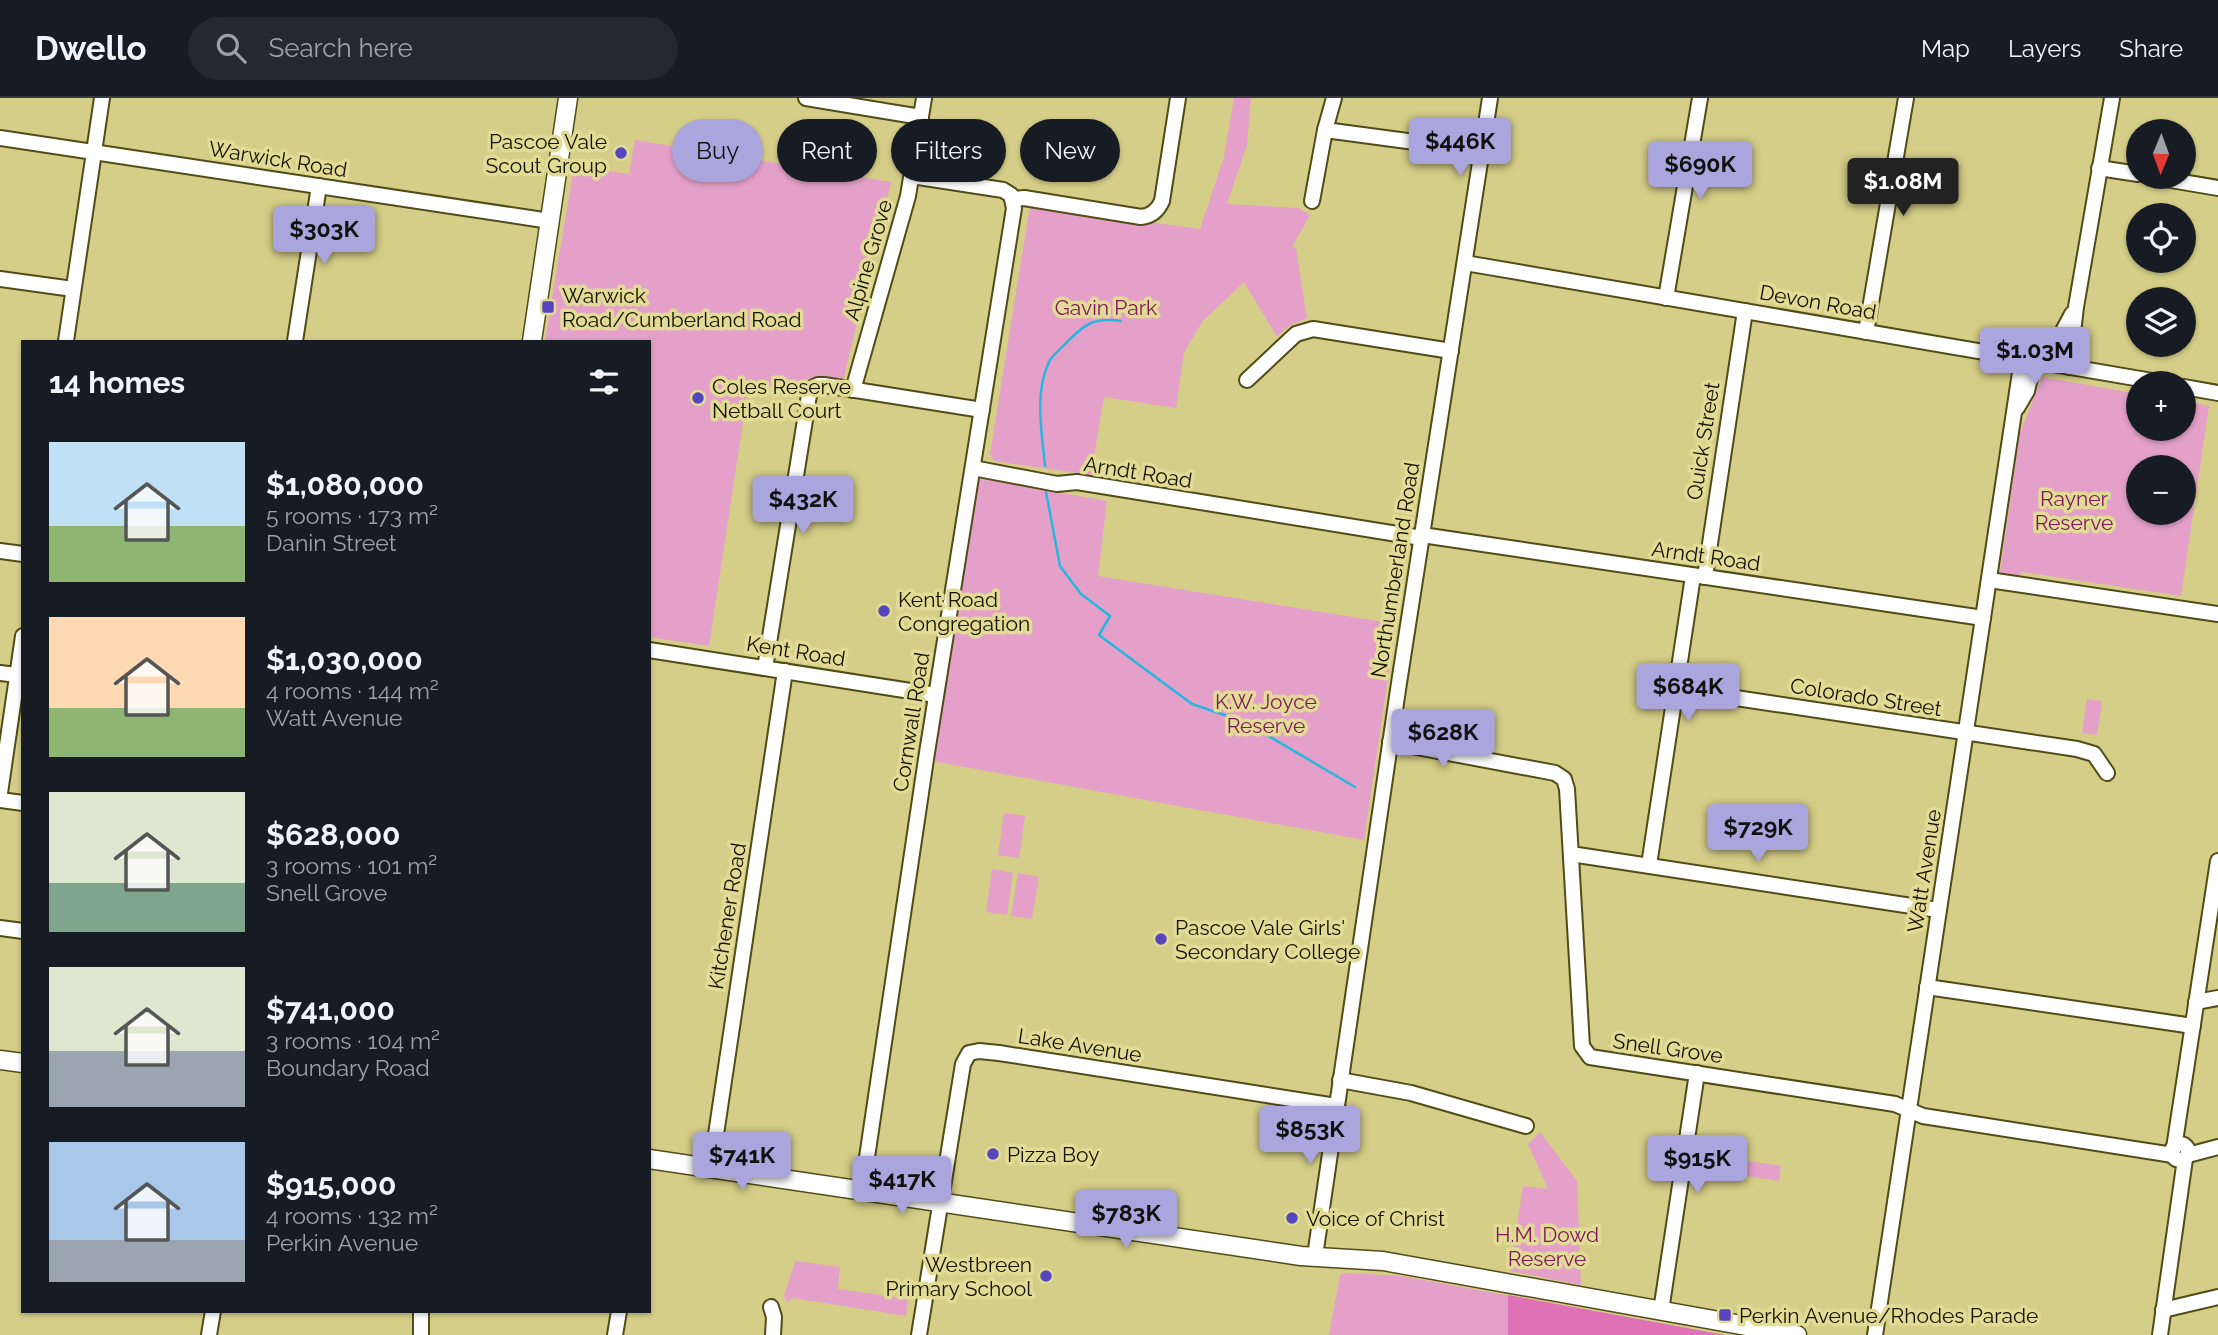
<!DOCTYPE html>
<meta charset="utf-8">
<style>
:root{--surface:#171b24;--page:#242831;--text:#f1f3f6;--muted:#9ea1a6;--line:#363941;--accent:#aba5dd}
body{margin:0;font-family:Raleway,sans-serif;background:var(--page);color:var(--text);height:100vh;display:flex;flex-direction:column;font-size:26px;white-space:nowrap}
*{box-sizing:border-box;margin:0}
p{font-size:23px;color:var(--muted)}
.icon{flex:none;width:38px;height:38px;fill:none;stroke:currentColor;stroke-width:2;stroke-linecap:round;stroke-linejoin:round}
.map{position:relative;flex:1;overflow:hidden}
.drawer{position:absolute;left:21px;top:242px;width:630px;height:973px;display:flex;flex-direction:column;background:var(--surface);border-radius:0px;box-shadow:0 2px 5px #0004}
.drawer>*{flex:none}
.hud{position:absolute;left:672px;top:21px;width:665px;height:63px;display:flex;gap:14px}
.needle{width:46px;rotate:181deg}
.tools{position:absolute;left:2126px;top:21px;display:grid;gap:14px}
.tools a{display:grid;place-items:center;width:70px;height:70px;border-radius:50%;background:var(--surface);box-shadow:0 2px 5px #0004;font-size:35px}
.price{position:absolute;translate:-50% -60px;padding:0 16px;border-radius:7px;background:var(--accent);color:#111;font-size:23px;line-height:46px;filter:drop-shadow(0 2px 4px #0008)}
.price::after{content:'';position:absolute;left:50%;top:42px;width:21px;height:16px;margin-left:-10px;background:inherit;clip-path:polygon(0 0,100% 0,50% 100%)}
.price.on{background:#222;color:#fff}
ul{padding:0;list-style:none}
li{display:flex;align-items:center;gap:21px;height:175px;padding:0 28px}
li span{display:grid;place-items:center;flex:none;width:196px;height:140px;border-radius:0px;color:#555}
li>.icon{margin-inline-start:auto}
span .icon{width:84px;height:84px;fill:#fffc;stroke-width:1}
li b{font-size:30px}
h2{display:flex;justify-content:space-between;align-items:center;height:84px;padding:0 28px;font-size:30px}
.chip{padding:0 24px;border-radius:32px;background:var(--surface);box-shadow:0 2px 5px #0004;font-size:24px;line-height:63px}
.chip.on{background:var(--accent);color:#111}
header{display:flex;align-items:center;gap:42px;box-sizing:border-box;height:98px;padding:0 35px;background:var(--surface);border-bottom:2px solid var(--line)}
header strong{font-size:33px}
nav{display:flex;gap:38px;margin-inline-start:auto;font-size:24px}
.search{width:490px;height:63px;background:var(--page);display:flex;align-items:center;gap:18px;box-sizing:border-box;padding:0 24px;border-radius:38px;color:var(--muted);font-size:26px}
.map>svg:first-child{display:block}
</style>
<header>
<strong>Dwello</strong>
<div class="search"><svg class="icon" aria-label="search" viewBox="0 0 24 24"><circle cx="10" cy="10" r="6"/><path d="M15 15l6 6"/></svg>Search here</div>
<nav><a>Map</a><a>Layers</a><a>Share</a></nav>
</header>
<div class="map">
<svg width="2218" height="1237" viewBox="0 0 2218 1237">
<rect width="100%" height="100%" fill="#d5ce88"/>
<g fill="#e4a0c8" fill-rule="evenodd">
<path d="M1234,0H1251L1247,47L1227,106L1299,110L1310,117L1292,149L1296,150L1307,220L1289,228L1277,239L1244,184L1202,224L1184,255L1176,310L1104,299L1091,377L994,363L990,356L1030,108L1200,131L1224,59Z"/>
<path d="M635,42L891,84L843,283L814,281L795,293L749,285L709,548L649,539V243H545L574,68L629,76Z"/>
<path d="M2042,279L2138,296V331H2184V303L2209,308L2181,498L2022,474L2017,479L2003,477L2000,474L2020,335ZM2138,369H2184V415H2138Z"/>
<path d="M979,380L1107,403L1098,478L1396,526L1364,742L932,663Z"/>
<path d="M2087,601L2102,603L2097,637L2082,635Z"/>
<path d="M1004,715L1025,718L1019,760L998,757Z"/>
<path d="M992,771L1013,775L1007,817L986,814Z"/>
<path d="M1018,775L1039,779L1032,821L1011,818Z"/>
<path d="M1540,1034L1577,1083L1581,1187L1510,1173L1523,1088L1548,1091L1528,1046Z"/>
<path d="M1748,1063L1781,1068L1779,1083L1746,1078Z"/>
<path d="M795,1163L840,1169L838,1191L908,1201L906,1218L793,1200L787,1204L784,1198Z"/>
<path d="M1344,1175L1401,1178L1725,1237H1329L1340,1177Z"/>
</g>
<path fill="#df72b7" d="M1508,1197L1725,1237H1508Z"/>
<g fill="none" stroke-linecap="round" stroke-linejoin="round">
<g stroke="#27b6df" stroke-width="2.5">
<path d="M1045,368C1042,335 1034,295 1049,264C1053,256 1062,250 1068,243C1086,225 1095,219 1121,223"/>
<path d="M1046,394L1060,468L1081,496L1110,518L1099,537L1192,606L1245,624L1355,689"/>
</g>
<g stroke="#514b16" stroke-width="18">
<g id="minor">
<path d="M806,0L921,19"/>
<path d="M1325,32L1482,53"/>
<path d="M0,40L550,123"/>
<path d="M2099,70L2138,76"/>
<path d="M2153,79L2218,90"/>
<path d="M1013,101L1024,100L1141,119C1152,118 1158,112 1162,103L1178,0"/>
<path d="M1312,103L1325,32L1334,0"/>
<path d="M1465,165L2164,285"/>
<path d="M0,181L73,191"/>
<path d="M1666,200L1700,0"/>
<path d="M1866,234L1906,0"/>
<path d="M66,243L102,0"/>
<path d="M295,243L319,88"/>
<path d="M2051,266L2054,250L2072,216"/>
<path d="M2069,269L2076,209L2112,0"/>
<path d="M1247,282L1296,236L1313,231L1451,253"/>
<path d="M2184,289L2218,295"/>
<path d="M853,292L908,98L924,0"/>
<path d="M2017,310L2027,293L2034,263"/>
<path d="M973,370L1057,386L1077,384L1422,440"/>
<path d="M1422,437L1983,520"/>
<path d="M0,453L23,456"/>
<path d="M1705,479L1745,213"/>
<path d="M1989,482L2218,516"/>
<path d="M649,552L936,597"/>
<path d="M765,570L810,291L818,287H824L982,312"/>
<path d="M0,575L17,577"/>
<path d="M1676,591L2077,651L2094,656L2107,675"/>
<path d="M1390,644L1555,675L1564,681L1567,691L1582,948L1590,959L1895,1006L1923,1018L2173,1057"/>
<path d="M0,695L23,538"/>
<path d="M0,702L23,705"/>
<path d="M1571,756L1938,812"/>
<path d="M1649,767L1693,478"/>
<path d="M0,830L23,833"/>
<path d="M1927,889L2193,928"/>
<path d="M2196,904L2218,900"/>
<path d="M1340,982L1411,995L1526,1028"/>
<circle cx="2180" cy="1054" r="8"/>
<path d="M2174,1050L2218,763"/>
<path d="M2188,1057L2218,1049"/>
<path d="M711,1070L785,573"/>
<path d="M862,1093L926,661L1014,110L1011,97L1003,92L912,78"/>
<path d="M1315,1158L1399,585L1490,0"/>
<path d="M771,1209L774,1219L773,1237"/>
<path d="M2163,1212L2218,1199"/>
<path d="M421,1213V1237"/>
<path d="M1661,1213L1697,975"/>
<path d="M209,1237L213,1213"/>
<path d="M615,1237L619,1213"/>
<path d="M919,1237L963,966L969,955L979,953L999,955L1336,1008"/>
<path d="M1875,1237L2022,261"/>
<path d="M2160,1237L2185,1061"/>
</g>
</g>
<g stroke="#514b16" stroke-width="21">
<g id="major">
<path d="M532,243L568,0"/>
<path d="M0,962L23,965"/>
<path d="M649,1061L1301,1158L1383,1163L1797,1237"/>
</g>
</g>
<use href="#minor" stroke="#fff" stroke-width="14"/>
<use href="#major" stroke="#fff" stroke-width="18"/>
</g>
<g fill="#5646be" stroke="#e2db95" stroke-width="2.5">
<circle cx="621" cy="55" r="7"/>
<rect x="541" y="202" width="14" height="14" rx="3.5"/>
<circle cx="698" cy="300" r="7"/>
<circle cx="884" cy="513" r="7"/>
<circle cx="1161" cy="841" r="7"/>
<circle cx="993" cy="1056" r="7"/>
<circle cx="1292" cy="1120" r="7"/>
<circle cx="1046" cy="1178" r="7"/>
<rect x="1718" y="1210" width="14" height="14" rx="3.5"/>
</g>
<g text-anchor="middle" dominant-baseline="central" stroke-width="7" stroke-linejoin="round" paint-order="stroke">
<g font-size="21" fill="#161200" stroke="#e2db95" text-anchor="start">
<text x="607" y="43" text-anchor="end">Pascoe Vale<tspan x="607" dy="24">Scout Group</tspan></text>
<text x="562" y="197">Warwick<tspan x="562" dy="24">Road/Cumberland Road</tspan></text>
<text x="712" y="288">Coles Reserve<tspan x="712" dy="24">Netball Court</tspan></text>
<text x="898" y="501">Kent Road<tspan x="898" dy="24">Congregation</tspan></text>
<text x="1175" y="829">Pascoe Vale Girls'<tspan x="1175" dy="24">Secondary College</tspan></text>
<text x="1007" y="1056">Pizza Boy</text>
<text x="1306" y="1120">Voice of Christ</text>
<text x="1032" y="1166" text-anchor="end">Westbreen<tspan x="1032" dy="24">Primary School</tspan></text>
<text x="1739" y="1217">Perkin Avenue/Rhodes Parade</text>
</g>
<g font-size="21" fill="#161200" stroke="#e2db95">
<text transform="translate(278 61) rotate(9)">Warwick Road</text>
<text transform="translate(868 162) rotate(-74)">Alpine Grove</text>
<text transform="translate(1818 204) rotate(10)">Devon Road</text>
<text transform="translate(1703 343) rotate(-81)">Quick Street</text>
<text transform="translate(1138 374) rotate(9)">Arndt Road</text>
<text transform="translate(1706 458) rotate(8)">Arndt Road</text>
<text transform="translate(1395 472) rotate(-81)">Northumberland Road</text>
<text transform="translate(796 553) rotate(9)">Kent Road</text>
<text transform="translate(1866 599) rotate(9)">Colorado Street</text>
<text transform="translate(911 624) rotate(-81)">Cornwall Road</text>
<text transform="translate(1924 773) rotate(-81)">Watt Avenue</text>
<text transform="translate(727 818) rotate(-81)">Kitchener Road</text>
<text transform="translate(1080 947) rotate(9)">Lake Avenue</text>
<text transform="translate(1668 950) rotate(8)">Snell Grove</text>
</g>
<g font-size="21" fill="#7c195e" stroke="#e2db95">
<text x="1106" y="209">Gavin Park</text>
<text x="2074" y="400">Rayner<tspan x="2074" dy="24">Reserve</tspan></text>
<text x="1266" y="603">K.W. Joyce<tspan x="1266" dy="24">Reserve</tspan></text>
<text x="1547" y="1136">H.M. Dowd<tspan x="1547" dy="24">Reserve</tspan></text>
</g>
</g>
</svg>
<div class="tools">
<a><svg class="needle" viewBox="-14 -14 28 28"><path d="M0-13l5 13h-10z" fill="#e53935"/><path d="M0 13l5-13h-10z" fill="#9ea1a6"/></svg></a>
<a><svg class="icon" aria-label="locate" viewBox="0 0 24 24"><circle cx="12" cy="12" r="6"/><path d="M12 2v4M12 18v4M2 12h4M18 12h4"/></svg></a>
<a><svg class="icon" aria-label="layers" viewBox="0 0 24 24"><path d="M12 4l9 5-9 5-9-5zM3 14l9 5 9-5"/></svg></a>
<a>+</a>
<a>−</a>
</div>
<b class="price" style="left:1460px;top:80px">$446K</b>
<b class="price" style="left:1700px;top:103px">$690K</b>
<b class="price on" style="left:1903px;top:120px">$1.08M</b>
<b class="price" style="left:324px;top:168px">$303K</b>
<b class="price" style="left:2035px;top:289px">$1.03M</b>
<b class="price" style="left:803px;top:438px">$432K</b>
<b class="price" style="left:1688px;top:625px">$684K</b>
<b class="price" style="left:1443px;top:671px">$628K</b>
<b class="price" style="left:1758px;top:766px">$729K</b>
<b class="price" style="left:1310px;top:1068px">$853K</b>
<b class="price" style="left:742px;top:1094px">$741K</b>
<b class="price" style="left:1697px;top:1097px">$915K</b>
<b class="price" style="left:902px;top:1118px">$417K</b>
<b class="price" style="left:1126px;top:1152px">$783K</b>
<div class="hud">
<a class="chip on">Buy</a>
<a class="chip">Rent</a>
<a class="chip">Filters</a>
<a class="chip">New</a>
</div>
<section class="drawer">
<h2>14 homes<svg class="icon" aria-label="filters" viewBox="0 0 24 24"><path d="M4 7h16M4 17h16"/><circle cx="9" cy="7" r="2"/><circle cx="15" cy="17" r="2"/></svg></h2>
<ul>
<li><span style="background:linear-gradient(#bfe0f5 60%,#8fb573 0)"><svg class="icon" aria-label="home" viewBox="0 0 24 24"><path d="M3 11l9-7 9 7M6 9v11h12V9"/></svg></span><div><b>$1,080,000</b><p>5 rooms · 173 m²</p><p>Danin Street</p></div></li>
<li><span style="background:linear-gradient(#ffd9b3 65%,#8fb573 0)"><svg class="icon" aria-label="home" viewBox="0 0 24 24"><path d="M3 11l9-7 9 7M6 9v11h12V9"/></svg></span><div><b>$1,030,000</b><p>4 rooms · 144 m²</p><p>Watt Avenue</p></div></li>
<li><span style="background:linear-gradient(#dfe7d0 65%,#7fa58c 0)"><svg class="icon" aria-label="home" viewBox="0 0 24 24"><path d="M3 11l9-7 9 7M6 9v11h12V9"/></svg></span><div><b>$628,000</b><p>3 rooms · 101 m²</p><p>Snell Grove</p></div></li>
<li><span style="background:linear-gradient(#dfe7d0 60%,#9aa5b1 0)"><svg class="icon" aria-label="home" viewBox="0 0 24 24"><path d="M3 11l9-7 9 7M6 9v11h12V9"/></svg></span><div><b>$741,000</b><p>3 rooms · 104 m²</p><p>Boundary Road</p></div></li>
<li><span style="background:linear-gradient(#a9c7e8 70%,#9aa5b1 0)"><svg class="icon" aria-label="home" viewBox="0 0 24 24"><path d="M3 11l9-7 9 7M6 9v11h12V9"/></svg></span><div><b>$915,000</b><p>4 rooms · 132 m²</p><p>Perkin Avenue</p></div></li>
</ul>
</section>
</div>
